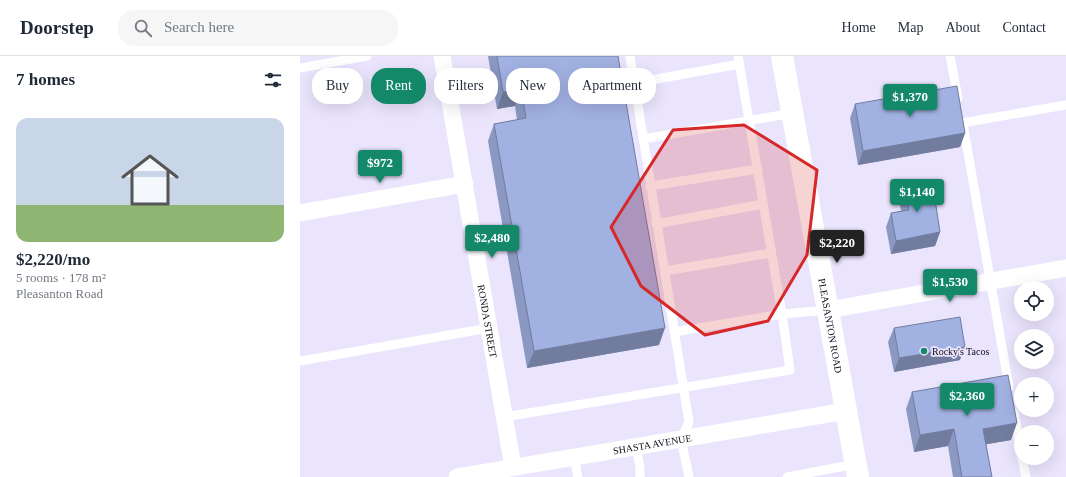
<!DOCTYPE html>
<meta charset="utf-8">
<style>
:root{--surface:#fff;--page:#f6f6f7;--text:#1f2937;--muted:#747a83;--line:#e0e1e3;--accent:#13896a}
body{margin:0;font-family:Georgia,serif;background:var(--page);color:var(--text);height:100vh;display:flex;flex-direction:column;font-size:15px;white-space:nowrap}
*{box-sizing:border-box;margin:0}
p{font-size:13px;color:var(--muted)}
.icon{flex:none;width:22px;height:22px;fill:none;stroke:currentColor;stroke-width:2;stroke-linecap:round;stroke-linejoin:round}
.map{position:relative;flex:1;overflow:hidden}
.panel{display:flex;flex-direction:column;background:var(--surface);width:300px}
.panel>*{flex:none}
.banner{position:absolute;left:12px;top:12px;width:380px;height:36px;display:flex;gap:8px}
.fabs{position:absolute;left:714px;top:225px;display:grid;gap:8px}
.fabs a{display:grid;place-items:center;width:40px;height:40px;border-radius:50%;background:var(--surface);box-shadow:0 4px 16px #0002;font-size:20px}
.price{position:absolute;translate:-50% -34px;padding:0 9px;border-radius:4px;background:var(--accent);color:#fff;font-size:13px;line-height:26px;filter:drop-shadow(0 1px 2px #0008)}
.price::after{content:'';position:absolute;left:50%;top:24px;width:12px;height:9px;margin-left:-6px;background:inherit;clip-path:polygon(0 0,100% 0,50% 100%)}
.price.on{background:#222;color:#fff}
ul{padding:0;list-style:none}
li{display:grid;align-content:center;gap:8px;height:212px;padding:0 16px}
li+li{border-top:1px solid var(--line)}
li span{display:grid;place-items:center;height:124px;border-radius:12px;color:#555}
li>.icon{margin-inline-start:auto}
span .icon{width:72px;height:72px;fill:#fffc;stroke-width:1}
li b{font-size:17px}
h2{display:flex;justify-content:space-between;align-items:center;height:48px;padding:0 16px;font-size:17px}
.tag{padding:0 14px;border-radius:16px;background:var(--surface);box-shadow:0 4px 16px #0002;font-size:14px;line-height:36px}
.tag.on{background:var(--accent);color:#fff}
header{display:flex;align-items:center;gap:24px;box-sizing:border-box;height:56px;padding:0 20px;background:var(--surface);border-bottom:1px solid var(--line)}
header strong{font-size:19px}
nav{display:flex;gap:22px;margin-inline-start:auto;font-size:14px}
.search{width:280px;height:36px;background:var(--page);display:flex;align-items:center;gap:10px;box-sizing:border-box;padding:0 14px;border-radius:16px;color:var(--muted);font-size:15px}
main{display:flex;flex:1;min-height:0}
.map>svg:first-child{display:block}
</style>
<header>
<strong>Doorstep</strong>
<div class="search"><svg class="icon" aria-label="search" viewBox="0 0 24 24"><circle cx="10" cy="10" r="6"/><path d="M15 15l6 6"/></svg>Search here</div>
<nav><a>Home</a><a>Map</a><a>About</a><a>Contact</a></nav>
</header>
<main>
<section class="panel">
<h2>7 homes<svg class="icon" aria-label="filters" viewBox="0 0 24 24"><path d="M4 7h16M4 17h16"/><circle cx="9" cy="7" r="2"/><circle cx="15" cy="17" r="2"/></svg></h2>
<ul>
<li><span style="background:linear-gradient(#c9d6e8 70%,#8fb573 0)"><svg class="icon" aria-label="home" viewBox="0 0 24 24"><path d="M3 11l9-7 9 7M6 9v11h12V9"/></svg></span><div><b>$2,220/mo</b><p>5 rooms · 178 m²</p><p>Pleasanton Road</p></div></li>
</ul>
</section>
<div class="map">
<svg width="766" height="421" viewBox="0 0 766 421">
<rect width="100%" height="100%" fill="#eae4fd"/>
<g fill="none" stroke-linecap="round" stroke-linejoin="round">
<g stroke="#fff" stroke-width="9">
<path d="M330,0L389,366L381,383L389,421"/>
<path d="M650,0L658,42"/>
<path d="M0,12L67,0"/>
<path d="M334,27L440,8"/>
<path d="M662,67L766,49"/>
<path d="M663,68L709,331"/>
<path d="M343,83L493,57"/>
<path d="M350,130L458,113"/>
<path d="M356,168L463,148"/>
<path d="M365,215L471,197"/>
<path d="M374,276L482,258L528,254"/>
<path d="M0,305L189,272"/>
<path d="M714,357L721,395"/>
<path d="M204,361L490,314L482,258L438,0"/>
<path d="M336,390L340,411V421"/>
<path d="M274,401L278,421"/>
<path d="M722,402L726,421"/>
<path d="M487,421L556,408"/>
</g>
<g stroke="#fff" stroke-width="17">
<path id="s1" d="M142,0L213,411"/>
<path d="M0,157L165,128"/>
<path d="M528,254L766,212"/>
<path id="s2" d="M157,421L546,355"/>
</g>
<path stroke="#fff" stroke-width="22" id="s3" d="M482,0L558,421"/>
</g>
<g fill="#8a98c2">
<path d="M188,0H318L359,289L227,312L188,85L194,68L217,64L215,50L197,53Z"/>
<path d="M555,48L665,77L660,91L558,109L550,62Z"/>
<path d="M604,129L640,176L635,190L591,198L586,171L591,157L601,155L599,143Z"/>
<path d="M594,272L660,304L594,316L588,286Z"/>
<path d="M612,336L711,384L686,388L692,421H653L648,390L614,396L606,353Z"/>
</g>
<g fill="#717c9e">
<path d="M221,33L215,50L197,53L203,36Z"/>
<path d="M665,77L660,91L558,109L563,95Z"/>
<path d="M640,176L635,190L591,198L596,185Z"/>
<path d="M365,272L359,289L227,312L234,295Z"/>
<path d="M665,291L660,304L594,316L599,302Z"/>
<path d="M717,367L711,384L677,390L683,373Z"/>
<path d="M654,373L648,390L614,396L620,379Z"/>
</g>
<g fill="#a1b1e2" stroke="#717c9e">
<path d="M197,0H318L365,272L234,295L194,68L226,62L221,33L203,36Z"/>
<path d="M657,30L665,77L563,95L555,48Z"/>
<path d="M632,124L640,176L596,185L591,157L609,154L604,129Z"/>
<path d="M660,261L665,291L599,302L594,272Z"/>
<path d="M708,319L717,367L683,373L692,421H662L654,373L620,379L612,336Z"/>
</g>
<path fill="#d62828" fill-opacity="0.2" stroke="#d62828" stroke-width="3" stroke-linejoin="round" d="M444,69L517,114L507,199L468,265L405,279L341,230L311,171L373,74Z"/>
<circle fill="#13896a" stroke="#eae4fd" stroke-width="1.5" cx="624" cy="295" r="4"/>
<g text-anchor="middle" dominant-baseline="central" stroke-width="3.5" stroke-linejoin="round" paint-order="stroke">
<g font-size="10" fill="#110e19" stroke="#eae4fd">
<text stroke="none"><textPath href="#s1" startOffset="269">RONDA STREET</textPath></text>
<text stroke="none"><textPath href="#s3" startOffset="274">PLEASANTON ROAD</textPath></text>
<text stroke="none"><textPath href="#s2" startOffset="198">SHASTA AVENUE</textPath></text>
</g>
<g font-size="10" fill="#110e19" stroke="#eae4fd" text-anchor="start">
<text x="632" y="295">Rocky's Tacos</text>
</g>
</g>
</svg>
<div class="fabs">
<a><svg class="icon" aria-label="locate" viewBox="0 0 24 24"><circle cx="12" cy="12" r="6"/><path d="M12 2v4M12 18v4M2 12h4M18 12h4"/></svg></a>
<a><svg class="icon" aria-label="layers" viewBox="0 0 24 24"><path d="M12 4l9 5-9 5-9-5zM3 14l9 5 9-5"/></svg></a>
<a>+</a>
<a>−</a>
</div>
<b class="price" style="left:610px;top:62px">$1,370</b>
<b class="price" style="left:80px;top:128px">$972</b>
<b class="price" style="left:617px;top:157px">$1,140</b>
<b class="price" style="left:192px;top:203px">$2,480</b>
<b class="price on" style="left:537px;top:208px">$2,220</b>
<b class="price" style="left:650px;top:247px">$1,530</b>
<b class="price" style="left:667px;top:361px">$2,360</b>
<div class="banner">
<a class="tag">Buy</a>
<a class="tag on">Rent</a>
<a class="tag">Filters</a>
<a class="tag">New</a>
<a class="tag">Apartment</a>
</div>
</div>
</main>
